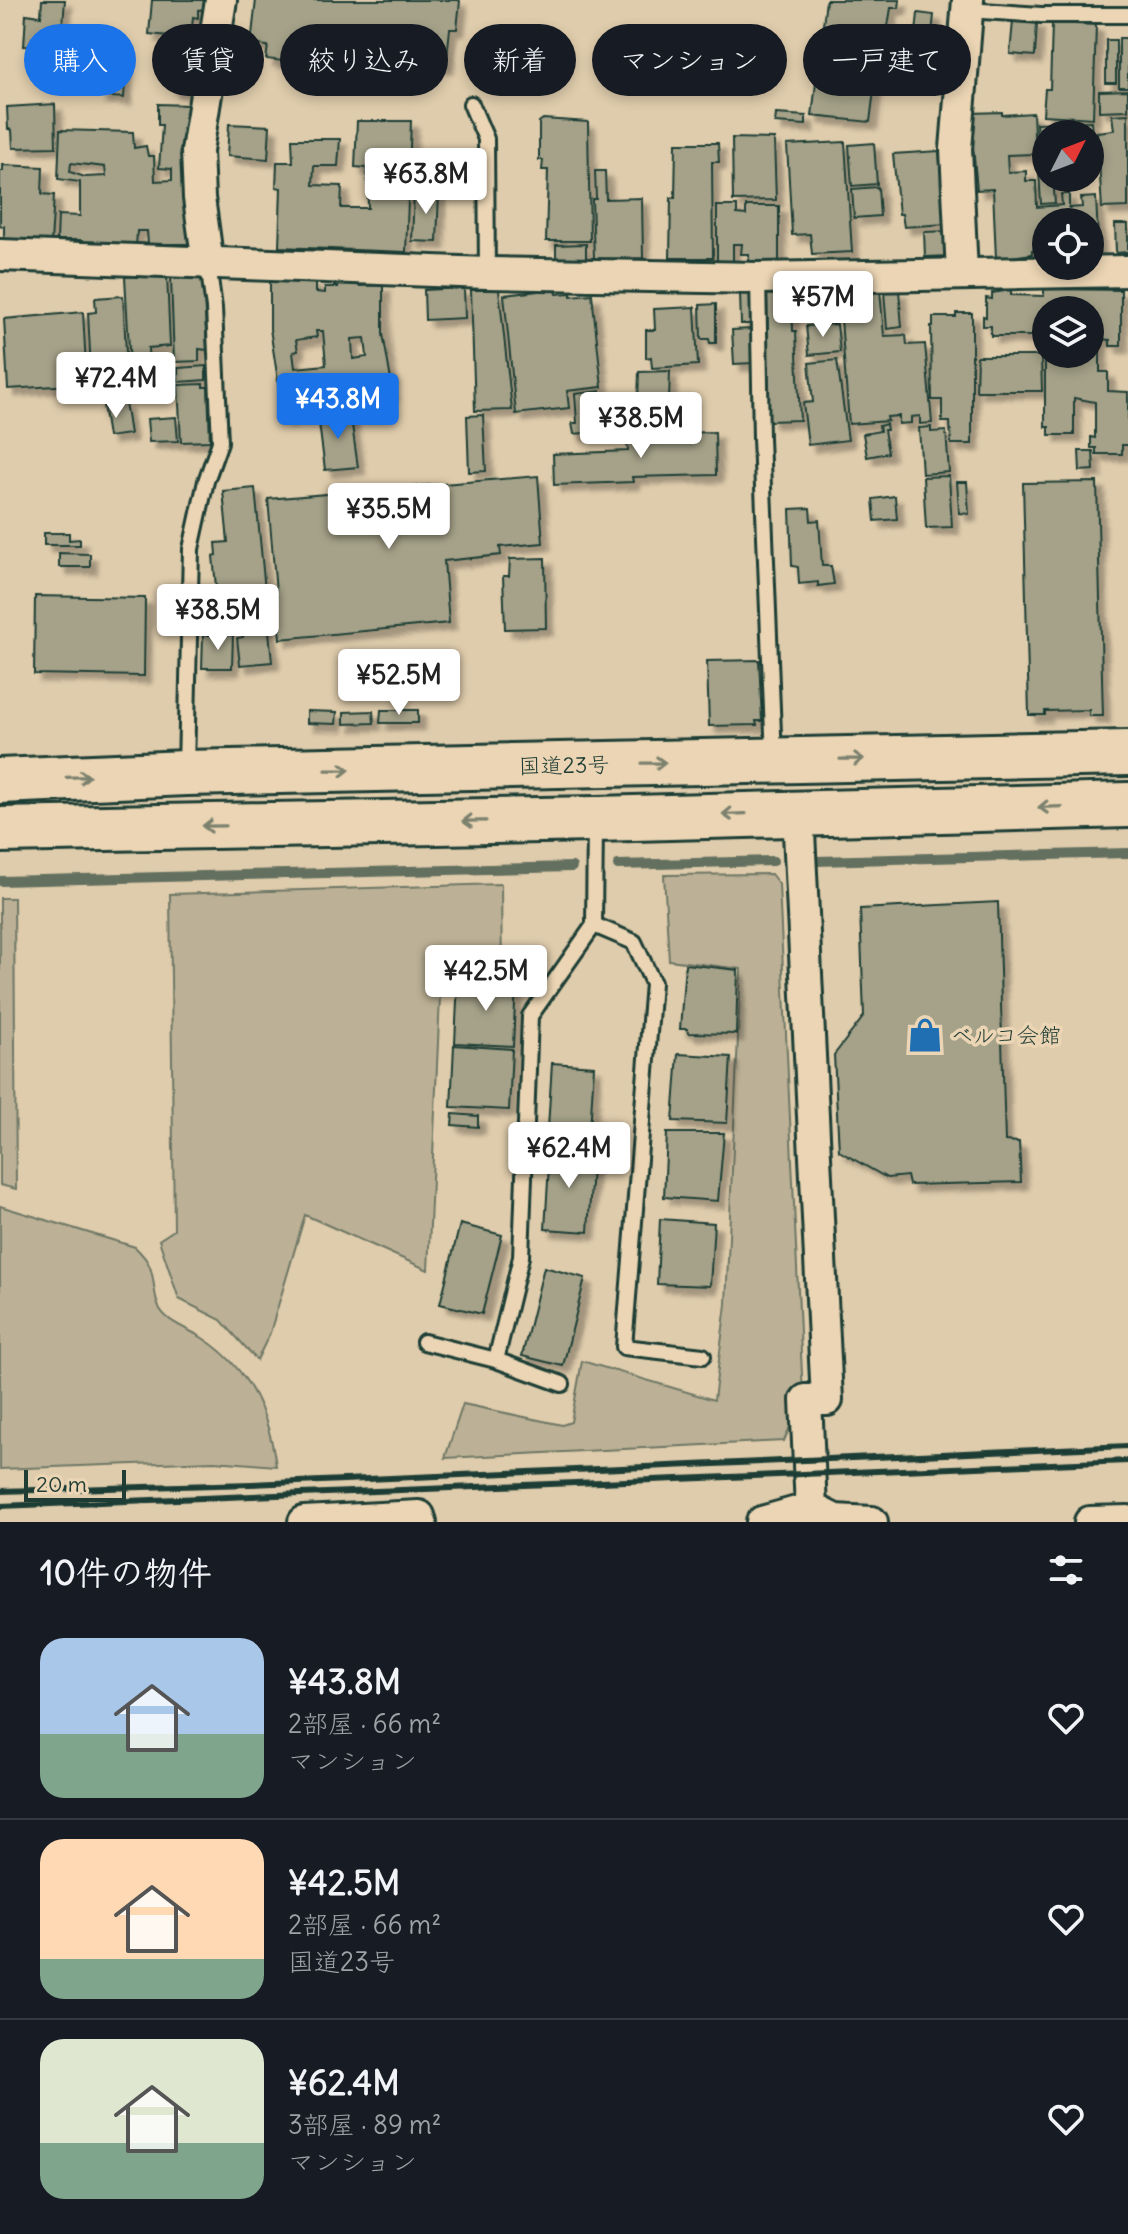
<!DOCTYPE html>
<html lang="ja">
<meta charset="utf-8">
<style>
:root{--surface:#171b24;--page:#20242c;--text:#f1f3f6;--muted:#9ea1a6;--line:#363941;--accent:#1a73e8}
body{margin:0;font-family:Delius,"Klee One",sans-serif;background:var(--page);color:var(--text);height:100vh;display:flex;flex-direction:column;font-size:30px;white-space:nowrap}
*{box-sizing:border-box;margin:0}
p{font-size:26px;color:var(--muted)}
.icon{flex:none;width:44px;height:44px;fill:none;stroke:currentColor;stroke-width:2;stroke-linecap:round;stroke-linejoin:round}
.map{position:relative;height:1522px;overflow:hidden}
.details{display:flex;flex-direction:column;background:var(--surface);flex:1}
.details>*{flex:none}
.hud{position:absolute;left:24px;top:24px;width:1080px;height:72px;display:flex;gap:16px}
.needle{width:52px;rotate:48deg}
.tools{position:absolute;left:1032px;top:120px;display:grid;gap:16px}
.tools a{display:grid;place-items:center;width:72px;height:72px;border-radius:50%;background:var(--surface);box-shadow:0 4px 12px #0003;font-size:40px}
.scale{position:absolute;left:24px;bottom:20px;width:102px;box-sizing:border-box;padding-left:8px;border:4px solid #1f3d34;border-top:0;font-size:22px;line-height:28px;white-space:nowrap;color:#1f3d34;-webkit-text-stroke:6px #ebd5b4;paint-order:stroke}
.price{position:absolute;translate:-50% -68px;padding:0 18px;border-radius:8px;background:#fff;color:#222;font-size:26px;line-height:52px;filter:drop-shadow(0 2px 4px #0008)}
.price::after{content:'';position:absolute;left:50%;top:48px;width:24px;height:18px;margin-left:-12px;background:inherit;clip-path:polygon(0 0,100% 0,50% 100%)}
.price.on{background:var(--accent);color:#fff}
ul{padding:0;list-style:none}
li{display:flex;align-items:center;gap:24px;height:200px;padding:0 40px}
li+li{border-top:2px solid var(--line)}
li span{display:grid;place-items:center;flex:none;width:224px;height:160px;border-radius:24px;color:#555}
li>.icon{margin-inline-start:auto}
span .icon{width:96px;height:96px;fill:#fffc;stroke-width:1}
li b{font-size:34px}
h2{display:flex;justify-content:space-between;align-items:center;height:96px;padding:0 40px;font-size:34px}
.chip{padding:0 28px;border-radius:36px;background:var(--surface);box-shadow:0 4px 12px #0003;font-size:28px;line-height:72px}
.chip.on{background:var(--accent);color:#fff}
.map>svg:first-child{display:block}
</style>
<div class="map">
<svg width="1128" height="1522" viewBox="0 0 1128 1522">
<defs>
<filter id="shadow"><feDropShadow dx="7" dy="7" stdDeviation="2" flood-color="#0004"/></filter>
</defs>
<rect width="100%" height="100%" fill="#dfccac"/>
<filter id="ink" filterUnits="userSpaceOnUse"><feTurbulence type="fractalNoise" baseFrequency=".0125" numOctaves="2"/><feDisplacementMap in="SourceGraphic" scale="16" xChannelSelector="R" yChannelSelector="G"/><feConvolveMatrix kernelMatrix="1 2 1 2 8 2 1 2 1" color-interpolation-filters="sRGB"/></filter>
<g filter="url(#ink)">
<g fill="#bcb196" stroke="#6e7765" stroke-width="2">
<path d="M771,874L779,884L803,1396L784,1441L445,1458L463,1404L562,1425L571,1422L582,1361L714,1400L726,1304L741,969L669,960L664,875Z"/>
<path d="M501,884L502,975L441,974L428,1270L305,1215L270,1333L257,1360L221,1320L179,1299L159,1240L174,1230L170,894Z"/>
<path d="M0,898H14L16,1189L0,1185Z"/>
<path d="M0,1206L135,1247C139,1251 144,1256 147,1261C156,1274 152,1295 160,1309C168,1323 188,1329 201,1337C248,1366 269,1413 276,1466L214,1461L0,1469Z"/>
</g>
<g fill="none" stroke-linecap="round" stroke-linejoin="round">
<g stroke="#636f5f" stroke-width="10">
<path d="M816,861L1128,853"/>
<path d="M618,865L773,861"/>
<path d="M0,881L572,867"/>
</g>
</g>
<g fill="#a5a289" stroke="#1f3d34" stroke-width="2" fill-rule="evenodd" filter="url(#shadow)">
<path d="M42,0H65L61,49L24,46L26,14L41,16Z"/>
<path d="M152,0H207V9L198,10V18L193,17L191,38L149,34Z"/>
<path d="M256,0H458L460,1L457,29H450L446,66L417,65L416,77L266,59L268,46L251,44Z"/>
<path d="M826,0H900L899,8H891L884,51H879L870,122L812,116Z"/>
<path d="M918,13L934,15L932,34L916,33Z"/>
<path d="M1013,21L1037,22L1035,56L1010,54Z"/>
<path d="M1052,23L1096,25L1093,118L1043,115L1045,89H1050Z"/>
<rect x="1119" y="38" width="9" height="49"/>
<rect x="1106" y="40" width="10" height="43"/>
<path d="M919,43L932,44L928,75L916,74Z"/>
<path d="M176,53L190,55L188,66L200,68L195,94L170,89Z"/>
<path d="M100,65L126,67L124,98L99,96Z"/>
<path d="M1128,90V110L1099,111V91Z"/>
<path d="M55,104L56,147L13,148L12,130L8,129L7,107Z"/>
<path d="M158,104L189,105L184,164L185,216H190L191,244H148L147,231H137L136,247L80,246V240H57L58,215L80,216V182L58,179L60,130L133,132L134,148L146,146L148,156H154L155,181L172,180V169L159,168L162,125H158ZM71,163L105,167L106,176L85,177L70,172Z"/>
<path d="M1002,112V115L1033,113L1035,154L1007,155L1008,172L1026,171V181H1036L1037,207L1062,205L1061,194H1069V208L1082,207L1081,198L1096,197L1099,257L1090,258V222H1046V260H1044L1043,249L1032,250V254L996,259L993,189L977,190L970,113Z"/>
<path d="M776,114L806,116V125L775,123Z"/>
<path d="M1128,114V207L1102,208L1097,132L1114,130L1112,115Z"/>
<path d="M543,119L588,122L590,241H546L548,170H542L543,160H539V122Z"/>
<path d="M357,121H411L406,252L279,247L281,188L276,187L277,162H293L292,139H340L338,166H314L313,185L342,186L341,208H368L367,168L355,167Z"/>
<path d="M1091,121L1094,157L1090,158V134H1046V178H1053L1055,203L1041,204L1036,123Z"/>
<path d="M229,124L270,126L268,159L227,156Z"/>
<path d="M732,138L774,139L776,200L733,201Z"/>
<path d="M845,142L852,252L812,254L810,234L792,235L787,145Z"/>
<path d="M676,143H718L719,162H712L713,258H670L671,198H675Z"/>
<path d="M874,143L877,184L852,186L849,145Z"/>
<path d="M939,151L945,224L904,227L902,214H899L893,154Z"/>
<path d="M3,165L43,167L42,194L54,195L51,243L4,240V226H0V171H3Z"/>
<path d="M595,171H605L606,199L642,198L643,258L594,259L592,199H596Z"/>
<path d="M878,187L880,216L854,218L852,189Z"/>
<path d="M414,191L439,192L437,242L412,241Z"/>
<path d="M717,206H737V214L746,215V206H779V263H749V254H741L742,244H733V264L717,263Z"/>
<path d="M1115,224H1128V252L1116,253Z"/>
<path d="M949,231L951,256L925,257L924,232Z"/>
<path d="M586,244V262L556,261V245Z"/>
<path d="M167,274L170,346L148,348L150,383L131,384L125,277Z"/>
<path d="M203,277L207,350L199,349V361L174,362L171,278Z"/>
<path d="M270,281L316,282V292L325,293V287H338L337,282H360V286L383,285V334L391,380L388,382L391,393L350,398L351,403L284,420L270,329ZM316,331H323L326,365L295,368L293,352L298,351L296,340L317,337ZM365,338L367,357L353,359L352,339Z"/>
<path d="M464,288L465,318L425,320L424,290Z"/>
<path d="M556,289L557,294L571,293V296L592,294L602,387L567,391L569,408L516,414L504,295Z"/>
<path d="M1044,289L1121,290V346H1110V340L1100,339V372H1108V391L1128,392V445H1122V454H1096V448H1091V437L1095,438V402L1074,398V435H1049V427H1045V346H1034L1035,336H991V326H983V316L986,317V298L992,299V293L1011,290V295L1044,296ZM1046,310H1090V354H1046Z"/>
<path d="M471,290H499L512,410L475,411Z"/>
<path d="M880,290L884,336L906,335L907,345L925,344L932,423L920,424V416L911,417V423L899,424V416L887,417L888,421L849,424L839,293Z"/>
<path d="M899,290L902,327L887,329L884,291Z"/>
<path d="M751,293L752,324H741L740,294Z"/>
<path d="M767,293H792L793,331H796L800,420L769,421Z"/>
<path d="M123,296L128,391L92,392L88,313L96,312L95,298Z"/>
<path d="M716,304V343H710L709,339H701L700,305Z"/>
<path d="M695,307L698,365L652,368L651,357L646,358V330H655L654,309Z"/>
<path d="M83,312L87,384L8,389L4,319Z"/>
<path d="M956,313H972V444H951L950,422H942V400H932L931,326H933V317H956Z"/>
<path d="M837,324L840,352L809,355L806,326Z"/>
<path d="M751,329L753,363L734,364L732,330Z"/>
<path d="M977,356H1041L1042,391H976Z"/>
<path d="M837,360L848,440L808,445L803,403L813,402L809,363Z"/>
<path d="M206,366V380L178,382V368Z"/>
<path d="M670,371L669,401L638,400L639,372Z"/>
<path d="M203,384V387H208L210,441L181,442L178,385Z"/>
<path d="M600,391L604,431L574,434L572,423H577L575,394Z"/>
<path d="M125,402L130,434L108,437L103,405Z"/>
<path d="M631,402L663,404L664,429L631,430Z"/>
<path d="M350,411L358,467L325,470L318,415Z"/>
<path d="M483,415L486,471L469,472L467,416Z"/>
<path d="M176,417L178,441L149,442L147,419Z"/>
<path d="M886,424L887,430H884L888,453L867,457L863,434L880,431L879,426Z"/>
<path d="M931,427V432L946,431L949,472L922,474L919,428Z"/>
<path d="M715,432L716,475L632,477L633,482L554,485L553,454L628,451L626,434Z"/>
<path d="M1079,451H1093L1094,470L1080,471Z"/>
<path d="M538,476L543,543L500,547L501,555L444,561L449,623L280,639L268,499Z"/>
<path d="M949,476L952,527L926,528L923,477Z"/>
<path d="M957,482H967L969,514L959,513Z"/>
<path d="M1097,482L1103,716H1089V710L1045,711V715H1029L1023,483Z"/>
<path d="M255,488L272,662L240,665L237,638L243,637L242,623H229L228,606L218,607L213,556L217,555L216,543L228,542L223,491Z"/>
<path d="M895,496L897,519L875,521L873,499Z"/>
<path d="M810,508L811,521L819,520L822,566H831L834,584L818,586V582L799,584L798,567L792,566L790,509Z"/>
<path d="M44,533H69V540L80,539V545H44Z"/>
<path d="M59,553L90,554V567H59Z"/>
<path d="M545,558L546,628L505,629L503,576H509L510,559Z"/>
<path d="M35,596L145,598L144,676L34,674Z"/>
<path d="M203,635H233L232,668H202Z"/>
<path d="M759,660L762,721H756L757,725L709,726L707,661Z"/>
<path d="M381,710H418V723H380Z"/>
<path d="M307,711L337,712L336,724L307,723Z"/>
<path d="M373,711L374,723L344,724V712Z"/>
<path d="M998,902L1005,1141L1019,1142L1021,1182L909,1185L907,1176L887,1178L839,1151L834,1055L864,1016L860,909Z"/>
<path d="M685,964L738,970L736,1034L688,1033L687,1029H680Z"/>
<path d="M458,980L516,983L513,1046L455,1043Z"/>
<path d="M454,1045L512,1049L509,1110L451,1107Z"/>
<path d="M678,1054L731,1057L727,1123L673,1121Z"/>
<path d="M552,1063L594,1066L589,1147L547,1144Z"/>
<path d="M453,1114L478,1116V1127L452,1125Z"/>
<path d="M667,1133H724L718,1201L664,1197Z"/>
<path d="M550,1149L593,1151L588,1232L545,1229Z"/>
<path d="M660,1219L714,1223L710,1286L657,1284Z"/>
<path d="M460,1224L502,1235L482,1314L440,1304Z"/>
<path d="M544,1267L585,1278L563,1366L522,1356Z"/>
</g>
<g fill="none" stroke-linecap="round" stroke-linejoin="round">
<g stroke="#1f3d34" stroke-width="20">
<g id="service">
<path d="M968,10L1041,15H1128"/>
<path d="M471,104L486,139L487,273"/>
<path d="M758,278L761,438L774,758"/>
<path d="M186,768L191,549L206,481L220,442L214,308L208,264"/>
<path d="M595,823L594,925L634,942L653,983L624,1347L703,1356"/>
<path d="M424,1342L496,1360L562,1384"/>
<path d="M496,1360L521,1257L530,1016L594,925"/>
</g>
</g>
<g stroke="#1f3d34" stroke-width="36">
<g id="minor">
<path d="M0,255L487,273L758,278L1128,271"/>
<path d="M208,264L199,198L197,151L221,0"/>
<path d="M962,273L956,149L968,0"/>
<path d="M811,1508L835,1520L872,1522"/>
<path d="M304,1522L419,1516L421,1522"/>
<path d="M762,1522L811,1508L806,1400H827L798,812"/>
<path d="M1090,1522L1128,1521"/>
</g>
</g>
<g stroke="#1f3d34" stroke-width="50">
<g id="trunk">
<path d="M0,781L186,773L1128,753"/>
<path d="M0,830L596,819L1128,805"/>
</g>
</g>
<use href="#service" stroke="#ebd5b4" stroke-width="14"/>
<use href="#minor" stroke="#ebd5b4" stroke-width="30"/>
<use href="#trunk" stroke="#ebd5b4" stroke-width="44"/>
<g stroke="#1f3d34" stroke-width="6">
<path d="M0,1491L251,1484L1128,1446"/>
<path d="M0,1506L1128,1461"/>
</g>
</g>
<defs><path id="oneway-shaft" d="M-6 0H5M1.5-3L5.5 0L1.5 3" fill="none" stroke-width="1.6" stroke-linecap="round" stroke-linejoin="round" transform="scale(2)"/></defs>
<g stroke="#7b816e">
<use href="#oneway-shaft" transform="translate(852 759) rotate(-1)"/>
<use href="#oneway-shaft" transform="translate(654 763) rotate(-1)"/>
<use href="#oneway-shaft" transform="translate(338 770) rotate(-1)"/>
<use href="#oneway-shaft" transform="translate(78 777) rotate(-2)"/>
<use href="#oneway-shaft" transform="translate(1050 807) rotate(178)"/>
<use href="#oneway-shaft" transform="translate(734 814) rotate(178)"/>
<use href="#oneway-shaft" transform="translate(474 821) rotate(179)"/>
<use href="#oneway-shaft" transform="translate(214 826) rotate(179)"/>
</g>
</g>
<defs>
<g id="shop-bare" transform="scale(2.76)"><path d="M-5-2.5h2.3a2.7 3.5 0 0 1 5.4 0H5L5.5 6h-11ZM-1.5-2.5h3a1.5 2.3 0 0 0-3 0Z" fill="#1f6fb2" stroke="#ebd5b4" stroke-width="2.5" paint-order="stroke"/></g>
</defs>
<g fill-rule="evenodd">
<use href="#shop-bare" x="925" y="1035"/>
</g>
<g text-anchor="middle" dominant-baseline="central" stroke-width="7" stroke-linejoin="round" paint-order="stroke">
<g font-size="22" fill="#1f3d34" stroke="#ebd5b4">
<text transform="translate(564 765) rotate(-1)">国道23号</text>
</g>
<g font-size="22" fill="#1f3d34" stroke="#ebd5b4" text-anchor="start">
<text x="951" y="1035">ベルコ会館</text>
</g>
</g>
</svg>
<div class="tools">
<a><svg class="needle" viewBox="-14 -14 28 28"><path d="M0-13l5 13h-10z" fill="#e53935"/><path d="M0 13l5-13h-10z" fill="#9ea1a6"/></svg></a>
<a><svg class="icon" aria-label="locate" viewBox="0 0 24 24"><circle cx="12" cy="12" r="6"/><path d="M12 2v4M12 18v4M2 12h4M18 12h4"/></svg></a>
<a><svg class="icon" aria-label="layers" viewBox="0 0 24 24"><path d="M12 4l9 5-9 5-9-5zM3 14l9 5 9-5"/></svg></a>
</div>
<div class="scale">20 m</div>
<b class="price" style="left:426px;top:216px">¥63.8M</b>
<b class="price" style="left:823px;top:339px">¥57M</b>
<b class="price" style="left:116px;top:420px">¥72.4M</b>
<b class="price on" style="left:338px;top:441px">¥43.8M</b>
<b class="price" style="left:641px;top:460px">¥38.5M</b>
<b class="price" style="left:389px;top:551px">¥35.5M</b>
<b class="price" style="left:218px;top:652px">¥38.5M</b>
<b class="price" style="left:399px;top:717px">¥52.5M</b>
<b class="price" style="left:486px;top:1013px">¥42.5M</b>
<b class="price" style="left:569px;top:1190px">¥62.4M</b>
<div class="hud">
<a class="chip on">購入</a>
<a class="chip">賃貸</a>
<a class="chip">絞り込み</a>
<a class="chip">新着</a>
<a class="chip">マンション</a>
<a class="chip">一戸建て</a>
</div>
</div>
<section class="details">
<h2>10件の物件<svg class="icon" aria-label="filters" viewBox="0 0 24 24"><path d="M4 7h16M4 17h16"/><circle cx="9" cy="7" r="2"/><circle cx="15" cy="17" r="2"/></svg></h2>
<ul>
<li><span style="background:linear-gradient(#a9c7e8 60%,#7fa58c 0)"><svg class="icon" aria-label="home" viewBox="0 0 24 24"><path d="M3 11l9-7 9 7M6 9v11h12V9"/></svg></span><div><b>¥43.8M</b><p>2部屋 · 66 m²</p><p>マンション</p></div><svg class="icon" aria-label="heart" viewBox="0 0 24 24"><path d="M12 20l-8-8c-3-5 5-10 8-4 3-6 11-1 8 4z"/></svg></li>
<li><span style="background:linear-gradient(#ffd9b3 75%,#7fa58c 0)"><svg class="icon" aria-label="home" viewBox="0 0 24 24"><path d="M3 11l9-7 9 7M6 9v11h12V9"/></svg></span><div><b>¥42.5M</b><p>2部屋 · 66 m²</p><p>国道23号</p></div><svg class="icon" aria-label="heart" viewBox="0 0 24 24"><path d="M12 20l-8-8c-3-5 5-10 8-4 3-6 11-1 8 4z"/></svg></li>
<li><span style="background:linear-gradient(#dfe7d0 65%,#7fa58c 0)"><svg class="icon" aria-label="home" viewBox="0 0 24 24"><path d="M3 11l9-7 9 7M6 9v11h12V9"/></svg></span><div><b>¥62.4M</b><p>3部屋 · 89 m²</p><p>マンション</p></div><svg class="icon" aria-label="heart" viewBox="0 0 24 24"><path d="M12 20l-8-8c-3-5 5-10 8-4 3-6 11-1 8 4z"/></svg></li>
</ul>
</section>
